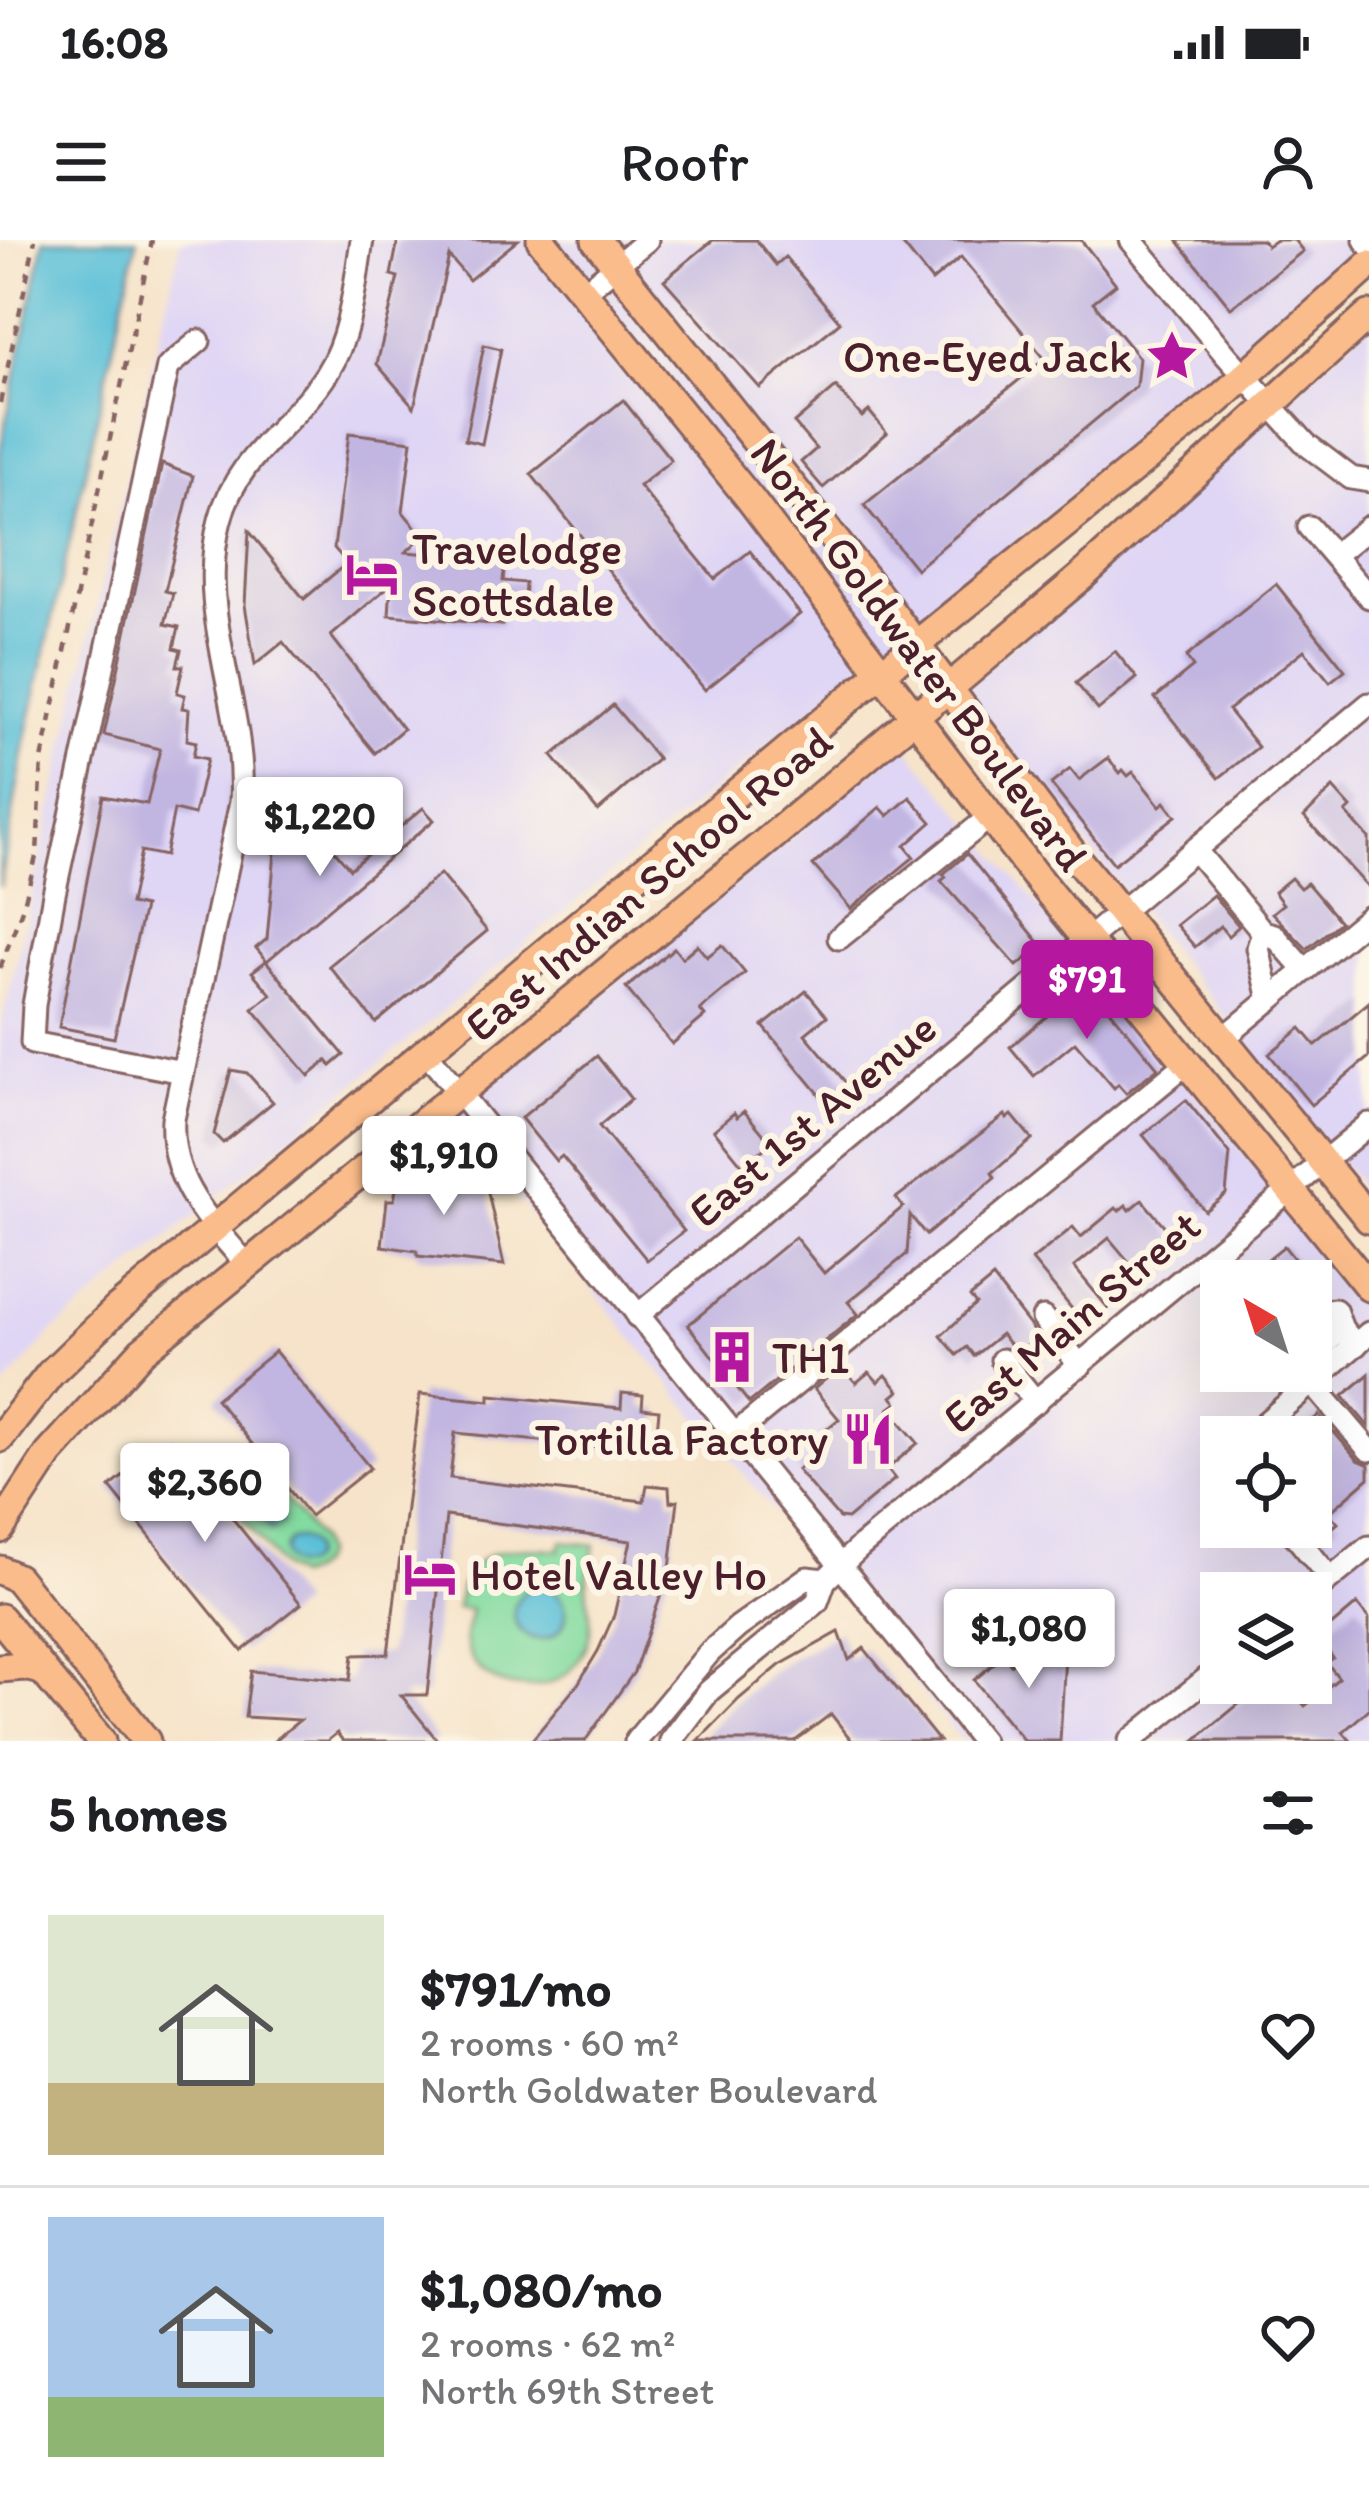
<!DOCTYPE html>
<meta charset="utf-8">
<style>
:root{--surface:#fff;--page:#f2f2f2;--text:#202124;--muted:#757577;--line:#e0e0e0;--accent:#b5179e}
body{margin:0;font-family:Itim,sans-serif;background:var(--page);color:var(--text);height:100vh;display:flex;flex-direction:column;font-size:45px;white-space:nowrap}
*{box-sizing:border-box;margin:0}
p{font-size:39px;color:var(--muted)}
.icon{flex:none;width:66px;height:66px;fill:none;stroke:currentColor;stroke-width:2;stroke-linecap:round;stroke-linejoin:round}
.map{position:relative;height:1501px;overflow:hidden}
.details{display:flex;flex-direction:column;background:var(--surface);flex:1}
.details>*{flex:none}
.needle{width:78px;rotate:321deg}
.fabs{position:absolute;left:1200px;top:1020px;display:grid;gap:24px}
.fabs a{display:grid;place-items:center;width:132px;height:132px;border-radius:0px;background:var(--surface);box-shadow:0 12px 48px #0002;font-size:60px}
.price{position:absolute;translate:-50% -102px;padding:0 27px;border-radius:12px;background:#fff;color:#222;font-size:39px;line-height:78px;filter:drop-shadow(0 3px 6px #0008)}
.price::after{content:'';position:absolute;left:50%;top:72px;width:36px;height:27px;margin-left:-18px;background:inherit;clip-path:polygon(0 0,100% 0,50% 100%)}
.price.selected{background:var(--accent);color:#fff}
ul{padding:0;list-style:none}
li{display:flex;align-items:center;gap:36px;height:300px;padding:0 48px}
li+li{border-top:3px solid var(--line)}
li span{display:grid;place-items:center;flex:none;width:336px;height:240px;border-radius:0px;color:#555}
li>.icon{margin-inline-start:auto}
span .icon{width:144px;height:144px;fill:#fffc;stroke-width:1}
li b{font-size:51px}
h2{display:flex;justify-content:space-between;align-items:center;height:144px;padding:0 48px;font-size:51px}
.status{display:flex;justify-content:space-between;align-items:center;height:84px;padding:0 60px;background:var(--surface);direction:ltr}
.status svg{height:33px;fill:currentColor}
header{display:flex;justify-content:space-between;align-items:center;height:156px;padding:0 48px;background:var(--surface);font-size:54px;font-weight:600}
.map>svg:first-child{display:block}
</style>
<div class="status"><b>16:08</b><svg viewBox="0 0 49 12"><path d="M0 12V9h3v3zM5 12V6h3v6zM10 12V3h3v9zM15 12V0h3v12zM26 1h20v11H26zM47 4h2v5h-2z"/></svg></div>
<header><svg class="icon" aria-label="menu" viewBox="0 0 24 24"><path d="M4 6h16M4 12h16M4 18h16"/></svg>Roofr<svg class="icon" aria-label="person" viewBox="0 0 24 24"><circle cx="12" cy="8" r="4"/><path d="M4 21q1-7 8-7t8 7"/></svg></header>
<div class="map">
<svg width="1369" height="1501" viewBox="0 0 1369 1501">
<rect width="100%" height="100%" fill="#fcf5e5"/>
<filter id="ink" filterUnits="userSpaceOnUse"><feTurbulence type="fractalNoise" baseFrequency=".00833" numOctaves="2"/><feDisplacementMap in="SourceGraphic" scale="24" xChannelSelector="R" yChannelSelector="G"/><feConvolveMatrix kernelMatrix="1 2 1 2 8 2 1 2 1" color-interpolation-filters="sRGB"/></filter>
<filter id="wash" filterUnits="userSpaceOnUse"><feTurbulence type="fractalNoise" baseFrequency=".004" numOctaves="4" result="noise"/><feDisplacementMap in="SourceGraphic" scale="48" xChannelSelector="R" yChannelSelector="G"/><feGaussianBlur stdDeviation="2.7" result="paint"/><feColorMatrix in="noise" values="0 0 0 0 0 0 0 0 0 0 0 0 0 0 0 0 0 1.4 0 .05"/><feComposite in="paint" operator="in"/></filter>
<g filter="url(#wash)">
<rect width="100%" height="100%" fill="#f6e3c9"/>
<g fill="#dfd5f5" fill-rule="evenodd">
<path d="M181,0H1369V7L1255,105L51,1093L0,1152V792Z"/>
<path d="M1369,85V957L964,450Z"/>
<path d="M905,505L1369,1064V1501H962L452,877ZM1221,1041H1311V1131H1221ZM1221,1197H1311V1287H1221ZM1221,1353H1311V1443H1221Z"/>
</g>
<g fill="#83dba0" stroke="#667d66" stroke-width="3">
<path d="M240,1204L318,1299L323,1314C318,1328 311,1333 296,1337L282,1328L205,1231Z"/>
<path d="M562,1301L595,1305C592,1317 588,1330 587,1342C587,1375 600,1391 576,1424C547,1463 470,1452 465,1398C465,1390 470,1378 471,1370L456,1368C466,1308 507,1304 560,1310Z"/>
</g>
<g fill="#5ac0d8" stroke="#527082" stroke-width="3">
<path d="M44,0H137L26,497L0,647V211Z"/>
<path d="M236,1224L282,1281L271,1290L225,1233Z"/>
<circle cx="298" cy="1312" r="14"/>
<circle cx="540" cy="1373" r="26"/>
</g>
<g id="blocks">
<g fill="#c1b5e1">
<path d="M398,0H518L469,40L449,16L414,167L377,124L398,37L391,35Z"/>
<path d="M713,0H756L776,25L785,17L840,82L760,148L664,40Z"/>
<path d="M899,0H1081L1116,44L1093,62L1139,118L1136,146L916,329L864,265L1045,119L961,17L932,41Z"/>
<path d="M1177,0H1262L1267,6L1276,0H1294L1303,11L1231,68Z"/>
<path d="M484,105L501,109L482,204L465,200Z"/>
<path d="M836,147L862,177L869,171L887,193L823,248L801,222L816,209L794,183Z"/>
<path d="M623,160L671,220L639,246L715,339L750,311L800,374L705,450L531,234Z"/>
<path d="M349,193L412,201L403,272L423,296L406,312L505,320L503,341L525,343L524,362L504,361L502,385L389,375L391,344L331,396L403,489L375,513L283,402L255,425L245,365L249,291L304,359L347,323L334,308Z"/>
<path d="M162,224L193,236L165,351L173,353L165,384L179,387L174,408L181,410L177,426H183L177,453L185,455L182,468L189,469L187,500L196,502L193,516L207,519L194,575L174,570L165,616L141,611L130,664L144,667L114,798L59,787L103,556L147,564L160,509L104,495Z"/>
<path d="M1276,344L1345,430L1330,442L1304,410L1228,470L1258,507L1219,538L1155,458L1193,427L1186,417Z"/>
<path d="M1115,411L1137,438L1098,470L1076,443Z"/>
<path d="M613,465L658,519L598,571L552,516Z"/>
<path d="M1108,518L1120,533L1123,530L1128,536L1133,532L1160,566L1165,562L1176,576L1114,624L1051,544L1070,529L1079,540Z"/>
<path d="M1333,548L1351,568L1346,573L1369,598V648L1304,577Z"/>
<path d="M910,557L932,582L905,606L914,617L851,669L813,625L880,567L888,576Z"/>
<path d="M423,568L434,580L267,721L256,708L267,699L277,591L288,603L312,584L350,629Z"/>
<path d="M967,614L1042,706L1017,726L941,641L946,637L943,634Z"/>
<path d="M440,634L487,691L376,783L329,726Z"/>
<path d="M1291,638L1300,648L1307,643L1340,682L1307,709L1272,673L1283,664L1274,652Z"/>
<path d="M1213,655L1239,686L1228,696L1220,686L1195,707L1176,685Z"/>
<path d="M697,705L707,717L722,705L745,733L700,770L705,776L672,804L626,748L674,708L682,718Z"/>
<path d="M266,721L344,815L331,826L327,821L309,836L253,769L271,754L252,732Z"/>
<path d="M806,751L827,776L805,794L847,844L826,862L763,786Z"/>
<path d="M1085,754L1100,758L1158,828L1126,853L1118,844L1114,848L1075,802L1034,836L1010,807L1070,757Z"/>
<path d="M1369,762V817L1311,865L1269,814L1301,788L1316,806Z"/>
<path d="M597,816L631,859L599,886L684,991L647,1020L562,916L556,921L521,878Z"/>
<path d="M231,830L247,833L273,862L223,903L214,894Z"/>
<path d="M1186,860L1230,914L1226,954L1205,971L1143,895Z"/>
<path d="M744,871L771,903L743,926L714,890L734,873L737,877Z"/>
<path d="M1005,875L1007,879L1012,875L1032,899L992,933L995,938L926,995L910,975L907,1014L848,1062L858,1074L749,1163L688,1085L795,997L824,1033L903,967L896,958Z"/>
<path d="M441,927L483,930L504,1025L418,1016L417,1011L382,1006L387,960H394L397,944L442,933Z"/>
<path d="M1142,960L1179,1003L1140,1035L1109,998L1074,1027L1108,1068L1086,1086L1032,1020L1073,987L1081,997L1116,968L1119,971L1126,965L1130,970Z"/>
<path d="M1284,1006L1312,1041H1241Z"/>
<path d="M993,1038L1038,1096L1017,1113L1001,1094L974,1116L967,1107L957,1115L941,1096L976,1064L970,1057Z"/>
<path d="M275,1111L370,1228L310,1276L216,1159Z"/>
<path d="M841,1126L856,1143L869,1132L878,1142L886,1135L899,1151L892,1157L897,1163L889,1169L918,1203L887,1229L895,1239L847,1279L839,1278L797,1230L826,1205L818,1196L839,1179L814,1149Z"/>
<path d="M1369,1134V1187L1343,1156Z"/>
<path d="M622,1153L643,1155L642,1168L659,1170L655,1212L455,1193L450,1238L644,1261L647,1245L669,1247L670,1262L678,1260L670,1329L634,1432L585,1501H531L578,1444L598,1411L614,1375L631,1301L446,1276L427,1455H401L438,1501H343L337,1493L327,1501H274L300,1480L245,1477L251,1431L350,1440L353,1415L388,1414L420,1154L490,1161V1155L621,1168Z"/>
<path d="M1319,1175L1358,1220L1369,1225V1238L1329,1273L1338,1283L1318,1300L1311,1291V1197H1292Z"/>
<path d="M169,1199L301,1364L242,1411L110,1247Z"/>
<path d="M1357,1364L1369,1379V1469L1343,1492L1351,1501H1194L1252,1453L1259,1461L1285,1443L1305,1466L1339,1438L1327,1423L1333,1418L1317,1398Z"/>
<path d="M839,1392L849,1420L864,1408L939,1501H852L831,1474L795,1501H698L739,1459L780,1425Z"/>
<path d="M1047,1394L1065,1415L1060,1501H1024L974,1440L1004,1415L1011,1424Z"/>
</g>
</g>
</g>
<g filter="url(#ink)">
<use href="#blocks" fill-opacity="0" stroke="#866462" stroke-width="3"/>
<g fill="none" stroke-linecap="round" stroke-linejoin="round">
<g stroke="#866462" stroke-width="27">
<g id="minor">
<path d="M1131,0L1226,115L1306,204L1351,238L1369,241"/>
<path d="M1365,0L1369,5"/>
<path d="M584,52L647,0"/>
<path d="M1309,287L1369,357"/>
<path d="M1334,315L1369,287"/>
<path d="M1196,611L1263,692L1274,695L1305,730"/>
<path d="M1263,692L1258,708L1270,760"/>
<path d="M839,698L991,576"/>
<path d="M1224,798L1369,677"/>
<path d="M426,812L982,1501"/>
<path d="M183,832L32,803L34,765L54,654L168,127L199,101"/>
<path d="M1202,1024L1221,1047"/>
<path d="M247,1025C209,980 169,942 173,879L241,562C247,466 195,375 220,280C237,214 294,185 327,133C351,95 355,43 362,0"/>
<path d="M1322,1071L1335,1070L1342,1089"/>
<path d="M637,1076L1369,464"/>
<path d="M1043,1078L1080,1126"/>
<path d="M1311,1115L1342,1089L1356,1105"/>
<path d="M1002,1120L1036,1162"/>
<path d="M1290,1131H1291"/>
<path d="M1312,1143L1369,1210"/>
<path d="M734,1195L1187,823"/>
<path d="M1249,1197L1369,1093"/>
<path d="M1288,1287L1330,1338"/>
<path d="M1311,1354L1369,1307"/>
<path d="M636,1501L709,1413L738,1387L807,1338L825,1340"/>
<path d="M671,1501L709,1451L817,1362L825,1340L860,1307L1369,884"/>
<path d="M1130,1501L1221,1427"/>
</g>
</g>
<g stroke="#866462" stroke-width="33">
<g id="major">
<path d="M541,0L750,259L1033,633L1369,1047"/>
<path d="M596,0L873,348L1076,618L1369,979"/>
<path d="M0,1198L50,1134L117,1069L859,451L1218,160L1369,25"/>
<path d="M0,1289L49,1214L142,1111L761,606L1081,337L1369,75"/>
<path d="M0,1330L17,1338L146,1501"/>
<path d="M0,1378L101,1501"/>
<path d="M0,1428L24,1426L42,1430"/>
</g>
</g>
<g stroke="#866462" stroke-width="4.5" stroke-dasharray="9 9" stroke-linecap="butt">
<path d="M0,163L35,0"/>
<path d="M0,728L24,664L37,613L42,520L152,0"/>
</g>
<use href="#minor" stroke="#fff" stroke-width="21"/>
<use href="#major" stroke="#fabc8b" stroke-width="27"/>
</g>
</g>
<defs>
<g id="sight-bare" transform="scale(4.14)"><path d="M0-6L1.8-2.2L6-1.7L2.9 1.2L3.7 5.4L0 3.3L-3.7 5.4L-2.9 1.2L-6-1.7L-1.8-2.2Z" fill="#b5179e" stroke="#fcf5e5" stroke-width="2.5" paint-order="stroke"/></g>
<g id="hotel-bare" transform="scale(4.14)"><path d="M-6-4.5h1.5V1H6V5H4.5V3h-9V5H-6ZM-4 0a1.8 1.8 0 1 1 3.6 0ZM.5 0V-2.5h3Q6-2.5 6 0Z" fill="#b5179e" stroke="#fcf5e5" stroke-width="2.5" paint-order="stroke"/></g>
<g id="building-bare" transform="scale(4.14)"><path d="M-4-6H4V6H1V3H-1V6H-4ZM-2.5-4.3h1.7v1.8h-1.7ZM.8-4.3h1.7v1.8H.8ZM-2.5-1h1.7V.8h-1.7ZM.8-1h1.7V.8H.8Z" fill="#b5179e" stroke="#fcf5e5" stroke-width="2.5" paint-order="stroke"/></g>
<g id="restaurant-bare" transform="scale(4.14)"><path d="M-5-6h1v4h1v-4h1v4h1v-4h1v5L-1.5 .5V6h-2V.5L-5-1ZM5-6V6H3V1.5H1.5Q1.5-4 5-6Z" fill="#b5179e" stroke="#fcf5e5" stroke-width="2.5" paint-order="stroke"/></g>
</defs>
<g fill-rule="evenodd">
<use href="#sight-bare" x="1172" y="116"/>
<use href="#hotel-bare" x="372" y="334"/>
<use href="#building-bare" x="732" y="1117"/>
<use href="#restaurant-bare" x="868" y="1199"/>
<use href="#hotel-bare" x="430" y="1334"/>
</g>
<g text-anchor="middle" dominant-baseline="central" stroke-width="12" stroke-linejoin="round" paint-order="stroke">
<g font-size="45" fill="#4a1f2b" stroke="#fcf5e5" text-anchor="start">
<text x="1132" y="116" text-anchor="end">One-Eyed Jack</text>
<text x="412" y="308">Travelodge<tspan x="412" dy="52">Scottsdale</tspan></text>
<text x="772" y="1117">TH1</text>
<text x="828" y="1199" text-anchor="end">Tortilla Factory</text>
<text x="470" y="1334">Hotel Valley Ho</text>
</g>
<g font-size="45" fill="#4a1f2b" stroke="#fcf5e5">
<text transform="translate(920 414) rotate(53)">North Goldwater Boulevard</text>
<text transform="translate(648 643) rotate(-40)">East Indian School Road</text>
<text transform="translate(812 879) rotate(-40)">East 1st Avenue</text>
<text transform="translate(1071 1081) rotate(-40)">East Main Street</text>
</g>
</g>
</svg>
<div class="fabs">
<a><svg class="needle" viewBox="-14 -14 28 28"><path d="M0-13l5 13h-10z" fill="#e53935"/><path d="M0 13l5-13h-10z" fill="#757577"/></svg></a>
<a><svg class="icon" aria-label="locate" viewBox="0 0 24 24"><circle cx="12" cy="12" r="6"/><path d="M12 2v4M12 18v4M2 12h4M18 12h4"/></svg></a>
<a><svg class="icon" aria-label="layers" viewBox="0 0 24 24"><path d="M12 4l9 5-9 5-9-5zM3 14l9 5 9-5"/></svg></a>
</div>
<b class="price" style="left:320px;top:639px">$1,220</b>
<b class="price selected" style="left:1087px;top:802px">$791</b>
<b class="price" style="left:444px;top:978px">$1,910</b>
<b class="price" style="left:205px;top:1305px">$2,360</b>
<b class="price" style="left:1029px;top:1451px">$1,080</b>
</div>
<section class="details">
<h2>5 homes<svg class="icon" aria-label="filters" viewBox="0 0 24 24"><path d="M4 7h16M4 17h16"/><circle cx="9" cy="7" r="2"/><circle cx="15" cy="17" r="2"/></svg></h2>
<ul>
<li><span style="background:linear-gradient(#dfe7d0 70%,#c2b280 0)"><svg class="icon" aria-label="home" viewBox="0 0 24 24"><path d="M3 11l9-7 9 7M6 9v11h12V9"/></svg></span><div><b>$791/mo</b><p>2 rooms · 60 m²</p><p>North Goldwater Boulevard</p></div><svg class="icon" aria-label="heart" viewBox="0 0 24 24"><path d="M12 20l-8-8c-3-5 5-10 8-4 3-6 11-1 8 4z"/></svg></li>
<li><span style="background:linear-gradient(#a9c7e8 75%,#8fb573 0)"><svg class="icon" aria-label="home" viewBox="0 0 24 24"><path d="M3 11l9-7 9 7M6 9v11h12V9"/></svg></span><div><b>$1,080/mo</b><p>2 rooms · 62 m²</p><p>North 69th Street</p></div><svg class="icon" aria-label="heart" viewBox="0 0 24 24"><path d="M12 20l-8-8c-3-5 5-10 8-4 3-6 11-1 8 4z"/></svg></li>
</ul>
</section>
